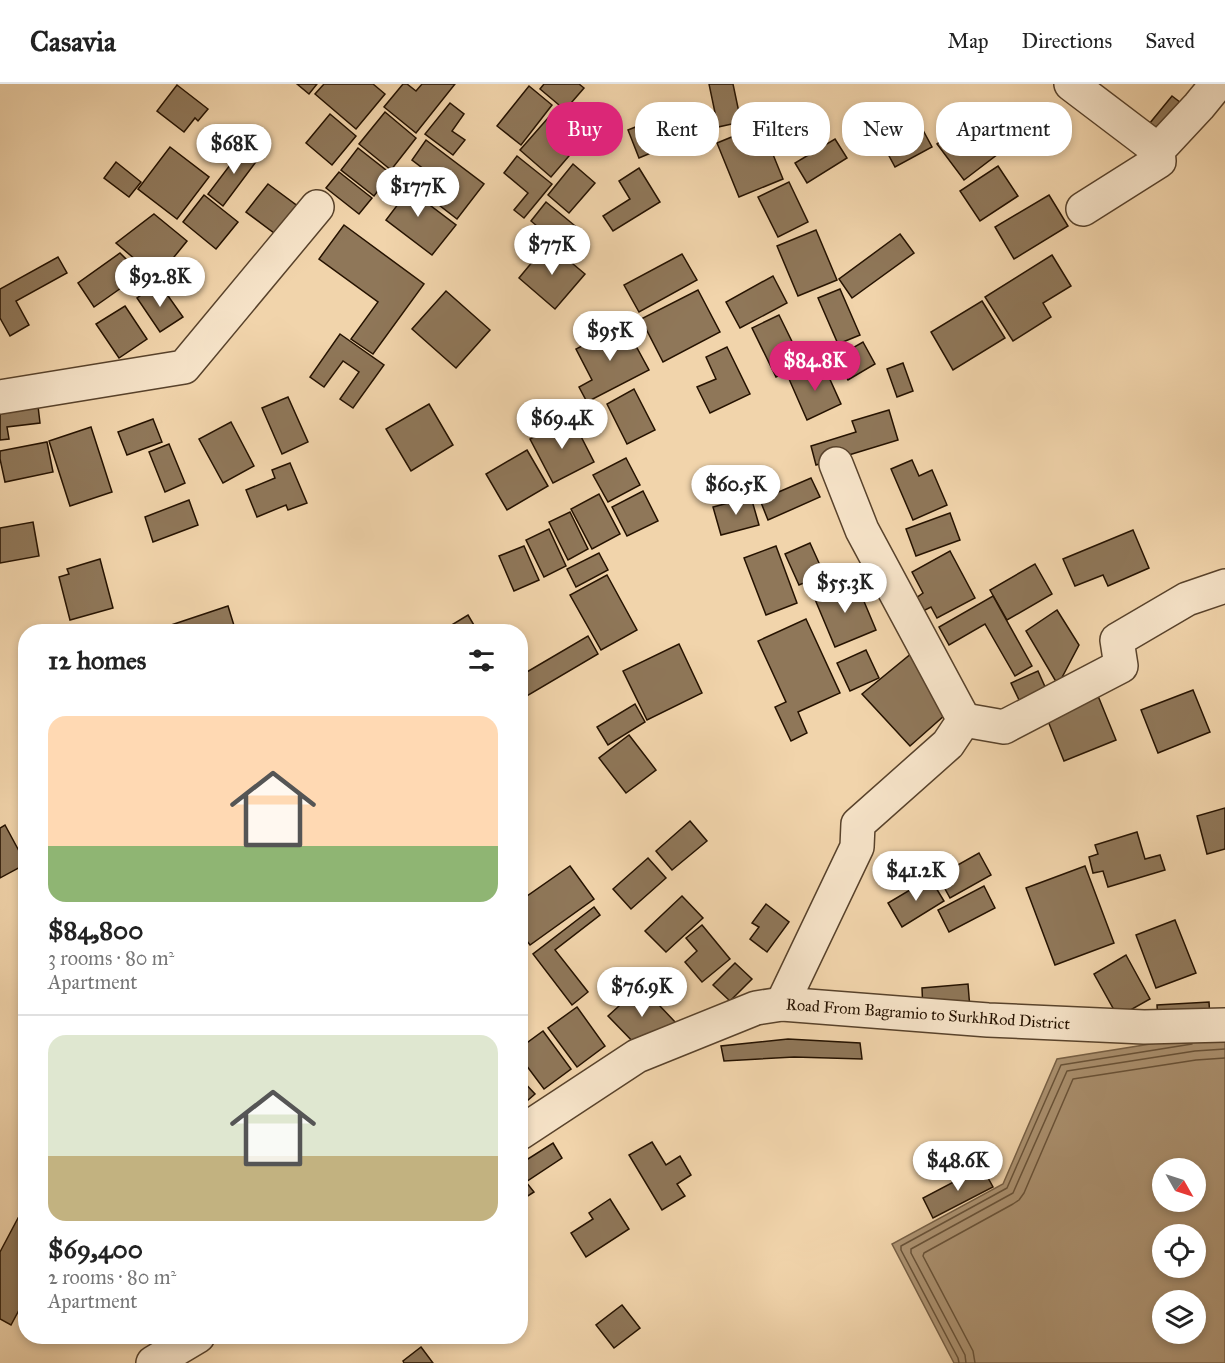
<!DOCTYPE html>
<meta charset="utf-8">
<style>
:root{--surface:#fff;--page:#f6f6f6;--text:#222;--muted:#767676;--line:#e0e0e0;--accent:#db2777}
body{margin:0;font-family:"IM FELL Great Primer",serif;background:var(--page);color:var(--text);height:100vh;display:flex;flex-direction:column;font-size:22px;white-space:nowrap}
*{box-sizing:border-box;margin:0}
p{font-size:20px;color:var(--muted)}
.icon{flex:none;width:33px;height:33px;fill:none;stroke:currentColor;stroke-width:2;stroke-linecap:round;stroke-linejoin:round}
.map{position:relative;flex:1;overflow:hidden}
.sheet{position:absolute;left:18px;top:540px;width:510px;height:720px;display:flex;flex-direction:column;background:var(--surface);border-radius:24px;box-shadow:0 3px 9px #0003}
.sheet>*{flex:none}
.guide{position:absolute;left:546px;top:18px;width:570px;height:54px;display:flex;gap:12px}
.needle{width:39px;rotate:129deg}
.tools{position:absolute;left:1152px;top:1074px;display:grid;gap:12px}
.tools a{display:grid;place-items:center;width:54px;height:54px;border-radius:50%;background:var(--surface);box-shadow:0 3px 9px #0003;font-size:30px}
.price{position:absolute;translate:-50% -51px;padding:0 14px;border-radius:21px;background:#fff;color:#222;font-size:20px;line-height:39px;filter:drop-shadow(0 2px 3px #0008)}
.price::after{content:'';position:absolute;left:50%;top:36px;width:18px;height:14px;margin-left:-9px;background:inherit;clip-path:polygon(0 0,100% 0,50% 100%)}
.price.on{background:var(--accent);color:#fff}
ul{padding:0;list-style:none}
li{display:grid;align-content:center;gap:12px;height:318px;padding:0 30px}
li+li{border-top:2px solid var(--line)}
li span{display:grid;place-items:center;height:186px;border-radius:18px;color:#555}
li>.icon{margin-inline-start:auto}
span .icon{width:108px;height:108px;fill:#fffc;stroke-width:1}
li b{font-size:26px}
h2{display:flex;justify-content:space-between;align-items:center;height:72px;padding:0 30px;font-size:26px}
.pill{padding:0 21px;border-radius:24px;background:var(--surface);box-shadow:0 3px 9px #0003;font-size:21px;line-height:54px}
.pill.on{background:var(--accent);color:#fff}
header{display:flex;align-items:center;gap:36px;box-sizing:border-box;height:84px;padding:0 30px;background:var(--surface);border-bottom:2px solid var(--line)}
header strong{font-size:28px}
nav{display:flex;gap:33px;margin-inline-start:auto;font-size:21px}
.map>svg:first-child{display:block}
</style>
<header>
<strong>Casavia</strong>
<nav><a>Map</a><a>Directions</a><a>Saved</a></nav>
</header>
<div class="map">
<svg width="1225" height="1279" viewBox="0 0 1225 1279">
<rect width="100%" height="100%" fill="#f1d4ab"/>
<filter id="stains"><feTurbulence type="fractalNoise" baseFrequency=".00333" numOctaves="4"/><feColorMatrix values="0 0 0 0 .2 0 0 0 0 .09 0 0 0 0 .02 0 0 0 .5 -.17"/></filter>
<radialGradient id="worn" r=".72"><stop offset=".6" stop-color="#630" stop-opacity="0"/><stop offset="1" stop-color="#630" stop-opacity=".3"/></radialGradient>
<path fill="#ac9271" stroke="#765f44" stroke-width="1.5" fill-rule="evenodd" d="M1225,952V1279H954L892,1160L1003,1100L1057,975L1194,953ZM1162,1084H1196V1118H1162ZM1162,1150H1196V1184H1162ZM1162,1216H1196V1250H1162Z"/>
<g fill="none" stroke-linecap="round" stroke-linejoin="round">
<g stroke="#685238" stroke-width="1.5">
<path d="M959,1279L958,1274L901,1166V1162L1007,1104L1061,981L1192,960"/>
<path d="M966,1279L965,1271L911,1169V1165L1013,1109L1067,987L1195,967L1225,965"/>
<path d="M975,1279L973,1267L923,1172L924,1169L1013,1120L1019,1116L1024,1109L1073,995L1196,976L1225,974"/>
</g>
</g>
<g fill="#8f7759" stroke="#251200" stroke-width="1.5">
<path d="M297,0H317L309,10Z"/>
<path d="M324,0H373L385,10L356,45L315,10Z"/>
<path d="M403,0H407L416,7L422,0H455L416,49L384,23Z"/>
<path d="M544,0H579L584,4L565,26L540,5Z"/>
<path d="M709,0H733L741,38L718,43Z"/>
<path d="M177,1L208,25L198,37L195,34L184,48L157,27Z"/>
<path d="M529,2L552,21L521,61L497,42Z"/>
<path d="M1172,12L1189,25L1161,58L1145,45Z"/>
<path d="M450,19L464,30L452,47L465,56L453,71L425,50Z"/>
<path d="M910,22L932,63L895,83L873,42Z"/>
<path d="M984,25L1011,60L964,96L937,60Z"/>
<path d="M555,26L586,52L551,93L520,66Z"/>
<path d="M385,28L416,54L391,86L359,60Z"/>
<path d="M673,28L684,55L639,74L628,46Z"/>
<path d="M330,30L356,52L332,81L306,59Z"/>
<path d="M761,41L783,95L739,113L717,59Z"/>
<path d="M835,55L847,74L807,99L795,79Z"/>
<path d="M426,56L484,100L457,135L430,114L442,99L412,76Z"/>
<path d="M246,60L261,71L223,122L208,110Z"/>
<path d="M170,63L209,93L177,135L138,105Z"/>
<path d="M358,64L391,90L374,112L341,86Z"/>
<path d="M517,72L552,100L524,134L514,126L528,109L504,89Z"/>
<path d="M116,78L141,98L129,113L104,94Z"/>
<path d="M573,80L595,99L569,129L548,111Z"/>
<path d="M998,82L1018,112L980,137L960,107Z"/>
<path d="M639,84L660,118L613,147L603,132L630,115L619,97Z"/>
<path d="M339,88L372,114L359,130L326,104Z"/>
<path d="M394,94L456,141L432,171L386,136L399,119L383,107Z"/>
<path d="M789,98L808,138L778,153L758,113Z"/>
<path d="M268,100L303,126L282,155L246,128Z"/>
<path d="M204,111L238,138L216,165L183,138Z"/>
<path d="M1049,111L1068,142L1014,175L995,143Z"/>
<path d="M546,118L585,150L569,169L531,137Z"/>
<path d="M154,130L187,157L157,194L116,159Z"/>
<path d="M344,141L424,200L373,270L351,255L378,218L319,175Z"/>
<path d="M816,146L837,196L798,212L777,162Z"/>
<path d="M900,150L914,169L852,214L839,195Z"/>
<path d="M548,159L585,190L555,225L519,194Z"/>
<path d="M120,169L141,190L94,223L78,199Z"/>
<path d="M682,170L697,196L639,228L624,201Z"/>
<path d="M1052,171L1071,202L1043,219L1051,233L1013,257L985,213Z"/>
<path d="M58,173L67,189L16,217L29,241L10,252L0,234V205Z"/>
<path d="M773,192L787,219L740,244L726,218Z"/>
<path d="M159,199L183,233L160,248L137,214Z"/>
<path d="M840,205L860,251L838,260L818,214Z"/>
<path d="M698,206L720,248L663,278L641,235Z"/>
<path d="M446,207L490,246L456,284L412,245Z"/>
<path d="M982,217L1005,254L953,286L931,248Z"/>
<path d="M125,222L147,255L119,274L96,240Z"/>
<path d="M779,231L803,280L776,293L752,244Z"/>
<path d="M624,240L649,286L587,318L579,303L592,296L576,265Z"/>
<path d="M340,250L384,281L353,324L340,315L359,288L343,277L324,303L310,293Z"/>
<path d="M863,258L875,280L848,296L835,274Z"/>
<path d="M727,263L750,310L710,329L697,303L716,295L706,273Z"/>
<path d="M903,279L913,307L897,313L887,285Z"/>
<path d="M823,280L841,320L807,336L789,295Z"/>
<path d="M634,305L655,346L627,360L607,320Z"/>
<path d="M288,313L308,358L282,370L262,324Z"/>
<path d="M429,320L453,361L411,387L386,345Z"/>
<path d="M38,322L40,339L7,343L9,355L0,356V327Z"/>
<path d="M889,326L898,356L816,381L811,362L856,348L852,337Z"/>
<path d="M571,333L594,378L553,399L530,355Z"/>
<path d="M153,335L162,358L127,371L118,348Z"/>
<path d="M231,338L254,382L223,399L199,355Z"/>
<path d="M91,343L112,408L70,422L49,357Z"/>
<path d="M47,358L53,388L5,398L0,375V367Z"/>
<path d="M169,360L185,399L165,408L149,368Z"/>
<path d="M527,366L548,402L507,426L486,390Z"/>
<path d="M626,374L640,401L608,418L593,391Z"/>
<path d="M912,376L919,392L932,386L947,421L913,436L891,385Z"/>
<path d="M290,379L307,419L288,426L286,421L257,433L246,406L275,394L272,386Z"/>
<path d="M811,394L820,413L768,436L760,416Z"/>
<path d="M643,407L658,437L627,452L612,423Z"/>
<path d="M599,410L620,450L592,465L571,425Z"/>
<path d="M751,413L759,441L721,451L713,423Z"/>
<path d="M189,416L198,441L153,458L145,433Z"/>
<path d="M570,428L588,465L568,476L549,438Z"/>
<path d="M950,429L960,456L916,472L906,445Z"/>
<path d="M33,438L39,472L0,479V444Z"/>
<path d="M549,445L566,482L544,493L526,456Z"/>
<path d="M1133,446L1149,484L1108,502L1103,491L1075,502L1063,475Z"/>
<path d="M810,459L824,490L799,501L785,470Z"/>
<path d="M524,462L539,496L514,507L499,472Z"/>
<path d="M776,462L797,519L766,531L744,474Z"/>
<path d="M950,467L975,514L937,534L931,523L923,527L916,514L923,509L912,488Z"/>
<path d="M599,469L608,486L576,503L567,485Z"/>
<path d="M100,475L113,524L70,536L59,493L69,490L67,485Z"/>
<path d="M1035,480L1052,510L1007,536L990,506Z"/>
<path d="M607,491L637,546L601,566L570,511Z"/>
<path d="M855,496L876,546L835,563L814,513Z"/>
<path d="M993,512L1032,582L1015,592L985,540L949,561L939,543Z"/>
<path d="M228,522L236,548H173L171,541Z"/>
<path d="M1057,526L1079,561L1058,601L1026,547Z"/>
<path d="M468,531L478,548H440Z"/>
<path d="M806,535L840,609L798,628L807,649L791,657L775,623L786,618L758,557Z"/>
<path d="M588,552L598,570L520,616V592Z"/>
<path d="M679,560L702,609L647,636L623,587Z"/>
<path d="M923,560L955,622L910,662L862,610Z"/>
<path d="M866,566L879,594L850,607L837,579Z"/>
<path d="M1038,587L1046,605L1020,618L1011,599Z"/>
<path d="M1193,606L1210,648L1158,669L1141,626Z"/>
<path d="M1096,607L1116,656L1064,677L1044,627Z"/>
<path d="M635,620L645,638L608,661L597,643Z"/>
<path d="M629,651L656,686L626,709L599,674Z"/>
<path d="M1225,724V765L1207,770L1197,732Z"/>
<path d="M690,737L707,757L672,786L656,767Z"/>
<path d="M5,741L26,780L0,794V744Z"/>
<path d="M1137,748L1145,775L1160,771L1165,786L1108,803L1103,787L1093,789L1089,773L1098,770L1095,761Z"/>
<path d="M979,769L991,791L950,814L938,792Z"/>
<path d="M648,774L666,794L631,825L613,805Z"/>
<path d="M570,782L594,815L530,861L520,848V817Z"/>
<path d="M1085,782L1114,859L1055,881L1026,804Z"/>
<path d="M930,794L944,817L902,843L888,819Z"/>
<path d="M984,802L995,824L949,848L938,826Z"/>
<path d="M682,812L703,834L666,868L645,847Z"/>
<path d="M766,820L789,838L767,868L750,855L759,843L752,839Z"/>
<path d="M594,823L600,831L555,866L588,908L572,921L533,870Z"/>
<path d="M1175,836L1196,889L1156,904L1136,851Z"/>
<path d="M702,841L730,875L702,898L685,878L697,867L686,854Z"/>
<path d="M1126,871L1150,915L1118,933L1094,890Z"/>
<path d="M735,879L752,895L730,917L713,901Z"/>
<path d="M968,900L970,925L923,928L922,904Z"/>
<path d="M641,902L677,940L640,965L608,932Z"/>
<path d="M1209,918L1210,934L1158,937L1157,921Z"/>
<path d="M577,923L605,962L577,983L548,944Z"/>
<path d="M543,947L571,985L544,1005L520,973V964Z"/>
<path d="M788,955L860,959L862,975L794,973L724,977L721,962Z"/>
<path d="M520,994L535,1010L520,1023Z"/>
<path d="M652,1058L666,1081L680,1072L691,1091L677,1100L685,1112L662,1126L629,1071Z"/>
<path d="M553,1059L562,1074L526,1098L534,1108L520,1117V1080Z"/>
<path d="M982,1083L993,1103L933,1134L923,1114Z"/>
<path d="M610,1115L629,1145L586,1173L571,1149L593,1135L589,1129Z"/>
<path d="M18,1134L26,1139V1213L11,1241L0,1235V1168Z"/>
<path d="M622,1221L640,1244L614,1264L596,1241Z"/>
<path d="M421,1263L433,1279H404L403,1277Z"/>
</g>
<g fill="none" stroke-linecap="round" stroke-linejoin="round">
<g stroke="#58422b" stroke-width="36">
<g id="minor">
<path d="M1071,0L1158,66"/>
<path d="M1083,125L1159,77L1158,66L1199,22L1217,0"/>
<path d="M0,313L184,283L317,123"/>
<path d="M964,636L1004,643L1121,582L1117,556L1187,515L1225,502"/>
<path d="M782,920L857,763L858,740L948,660L964,636L862,446L836,380"/>
<path d="M520,1049L637,972L756,924L782,920L988,936L1144,943L1225,941"/>
<path d="M153,1279L198,1252"/>
</g>
</g>
<use href="#minor" stroke="#f6e3c8" stroke-width="33"/>
</g>
<g text-anchor="middle" dominant-baseline="central" stroke-width="4.5" stroke-linejoin="round" paint-order="stroke">
<g font-size="16" fill="#251200" stroke="#f6e3c8">
<text transform="translate(928 930) rotate(4)">Road From Bagramio to SurkhRod District</text>
</g>
</g>
<rect width="100%" height="100%" filter="url(#stains)"/>
<rect width="100%" height="100%" fill="url(#worn)"/>
</svg>
<div class="tools">
<a><svg class="needle" viewBox="-14 -14 28 28"><path d="M0-13l5 13h-10z" fill="#e53935"/><path d="M0 13l5-13h-10z" fill="#767676"/></svg></a>
<a><svg class="icon" aria-label="locate" viewBox="0 0 24 24"><circle cx="12" cy="12" r="6"/><path d="M12 2v4M12 18v4M2 12h4M18 12h4"/></svg></a>
<a><svg class="icon" aria-label="layers" viewBox="0 0 24 24"><path d="M12 4l9 5-9 5-9-5zM3 14l9 5 9-5"/></svg></a>
</div>
<b class="price" style="left:234px;top:91px">$68K</b>
<b class="price" style="left:418px;top:134px">$177K</b>
<b class="price" style="left:552px;top:192px">$77K</b>
<b class="price" style="left:160px;top:224px">$92.8K</b>
<b class="price" style="left:610px;top:278px">$95K</b>
<b class="price on" style="left:815px;top:308px">$84.8K</b>
<b class="price" style="left:562px;top:366px">$69.4K</b>
<b class="price" style="left:736px;top:432px">$60.5K</b>
<b class="price" style="left:845px;top:530px">$55.3K</b>
<b class="price" style="left:916px;top:818px">$41.2K</b>
<b class="price" style="left:642px;top:934px">$76.9K</b>
<b class="price" style="left:958px;top:1108px">$48.6K</b>
<div class="guide">
<a class="pill on">Buy</a>
<a class="pill">Rent</a>
<a class="pill">Filters</a>
<a class="pill">New</a>
<a class="pill">Apartment</a>
</div>
<section class="sheet">
<h2>12 homes<svg class="icon" aria-label="filters" viewBox="0 0 24 24"><path d="M4 7h16M4 17h16"/><circle cx="9" cy="7" r="2"/><circle cx="15" cy="17" r="2"/></svg></h2>
<ul>
<li><span style="background:linear-gradient(#ffd9b3 70%,#8fb573 0)"><svg class="icon" aria-label="home" viewBox="0 0 24 24"><path d="M3 11l9-7 9 7M6 9v11h12V9"/></svg></span><div><b>$84,800</b><p>3 rooms · 80 m²</p><p>Apartment</p></div></li>
<li><span style="background:linear-gradient(#dfe7d0 65%,#c2b280 0)"><svg class="icon" aria-label="home" viewBox="0 0 24 24"><path d="M3 11l9-7 9 7M6 9v11h12V9"/></svg></span><div><b>$69,400</b><p>2 rooms · 80 m²</p><p>Apartment</p></div></li>
</ul>
</section>
</div>
